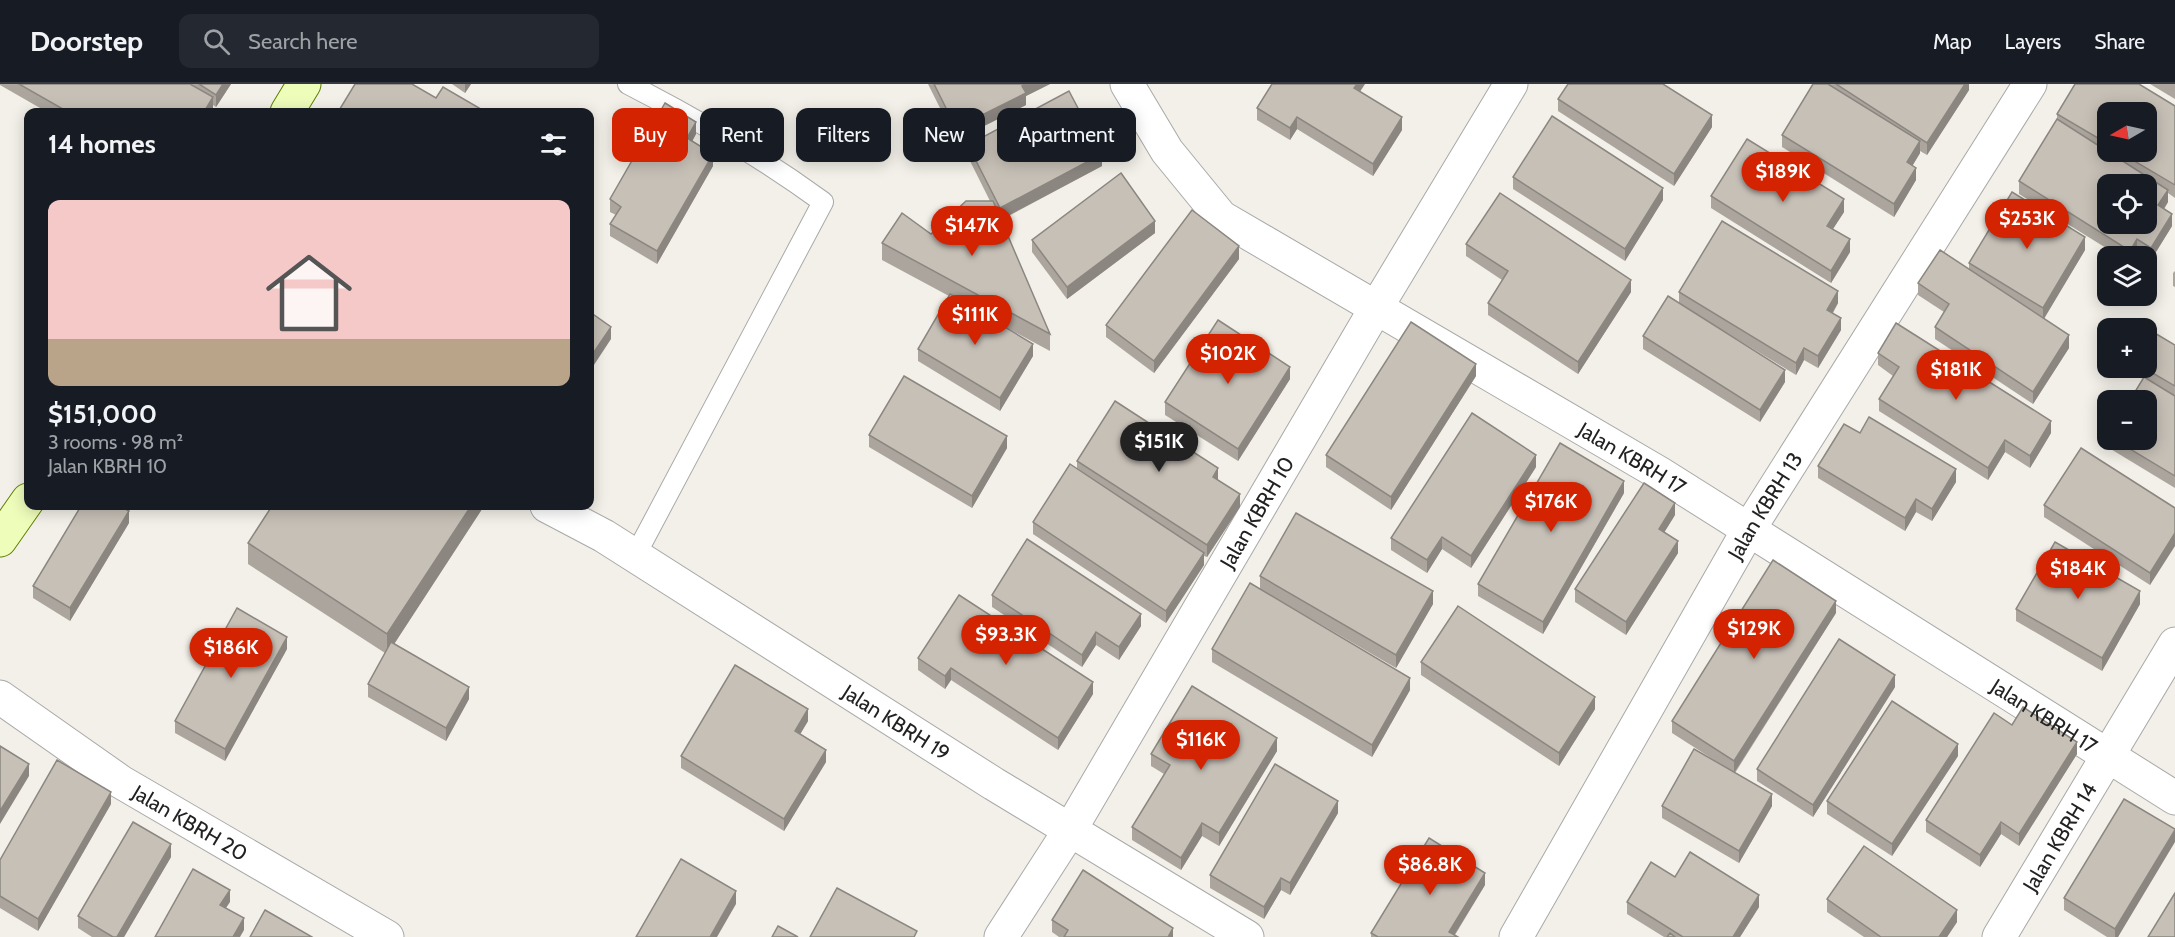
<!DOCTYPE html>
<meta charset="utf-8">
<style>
:root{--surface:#171b24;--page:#242831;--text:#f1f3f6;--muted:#9ea1a6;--line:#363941;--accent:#d32300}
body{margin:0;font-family:Cabin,sans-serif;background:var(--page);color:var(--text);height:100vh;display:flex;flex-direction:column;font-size:22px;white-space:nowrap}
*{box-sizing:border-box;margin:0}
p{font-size:20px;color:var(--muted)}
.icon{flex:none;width:33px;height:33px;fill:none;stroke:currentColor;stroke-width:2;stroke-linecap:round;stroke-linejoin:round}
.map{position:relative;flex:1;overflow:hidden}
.panel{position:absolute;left:24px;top:24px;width:570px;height:402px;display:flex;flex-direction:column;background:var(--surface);border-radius:12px;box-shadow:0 3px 15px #0003}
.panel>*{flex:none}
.guide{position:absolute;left:612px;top:24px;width:570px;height:54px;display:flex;gap:12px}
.needle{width:39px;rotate:261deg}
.tools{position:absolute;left:2097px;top:18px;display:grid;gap:12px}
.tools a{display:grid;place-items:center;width:60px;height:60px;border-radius:12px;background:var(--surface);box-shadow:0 3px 15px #0003;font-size:30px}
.price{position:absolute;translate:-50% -51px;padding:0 14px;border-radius:21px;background:var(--accent);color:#fff;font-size:20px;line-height:39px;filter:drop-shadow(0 2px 3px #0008)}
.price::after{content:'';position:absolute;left:50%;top:36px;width:18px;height:14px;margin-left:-9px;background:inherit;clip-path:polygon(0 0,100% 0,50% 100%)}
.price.selected{background:#222;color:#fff}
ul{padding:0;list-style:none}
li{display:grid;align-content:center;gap:12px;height:318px;padding:0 24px}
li+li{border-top:2px solid var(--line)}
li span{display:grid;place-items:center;height:186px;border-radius:12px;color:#555}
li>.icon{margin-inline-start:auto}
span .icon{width:108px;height:108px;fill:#fffc;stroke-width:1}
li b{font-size:26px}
h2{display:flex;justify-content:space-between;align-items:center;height:72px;padding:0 24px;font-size:26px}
.tag{padding:0 21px;border-radius:12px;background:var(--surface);box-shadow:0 3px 15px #0003;font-size:21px;line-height:54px}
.tag.selected{background:var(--accent);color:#fff}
header{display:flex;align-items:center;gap:36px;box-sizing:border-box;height:84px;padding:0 30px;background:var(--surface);border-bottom:2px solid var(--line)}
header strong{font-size:28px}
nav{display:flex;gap:33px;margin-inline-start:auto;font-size:21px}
.search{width:420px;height:54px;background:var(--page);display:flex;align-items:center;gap:15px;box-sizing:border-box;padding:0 21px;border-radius:12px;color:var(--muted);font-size:22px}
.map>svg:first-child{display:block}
</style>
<header>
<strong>Doorstep</strong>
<div class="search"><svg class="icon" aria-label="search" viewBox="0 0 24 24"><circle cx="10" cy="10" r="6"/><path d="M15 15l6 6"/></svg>Search here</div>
<nav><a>Map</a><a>Layers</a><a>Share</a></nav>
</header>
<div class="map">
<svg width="2175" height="853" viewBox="0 0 2175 853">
<rect width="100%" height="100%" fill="#f2f0e8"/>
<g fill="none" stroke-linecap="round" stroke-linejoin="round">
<g stroke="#a9a9a9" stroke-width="22">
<path id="lane" d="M628,0C695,34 761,73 823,118L635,472"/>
</g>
<g stroke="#a9a9a9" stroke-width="35">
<g id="street">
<path id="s1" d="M1127,0L1167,67L1221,133L1659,389L2175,714"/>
<path id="s2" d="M547,422L604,452L994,700L1247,853"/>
<path id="s3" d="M0,613L121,698L387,853"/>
<path id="s4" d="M1001,853L1070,746L1376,224L1511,0"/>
<path id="s5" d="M1516,853L1749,445L2030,0"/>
<path id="s6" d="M1999,853L2175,560"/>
</g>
</g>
<g stroke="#5e8100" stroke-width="35">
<g id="secondary">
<path d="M287,28L304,0"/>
<path d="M0,456L28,416"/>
</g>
</g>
<use href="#lane" stroke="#fff" stroke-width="20"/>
<use href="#street" stroke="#fff" stroke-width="33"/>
<use href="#secondary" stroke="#effdbb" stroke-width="33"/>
</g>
<g fill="#aba59d" fill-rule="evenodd">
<path d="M0,0H231L216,23L213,21V26L211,28H47L0,1Z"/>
<path d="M452,0H471L465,9Z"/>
<path d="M928,0H1050L1026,12V21L956,56Z"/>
<path d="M1813,0H1969V6L1927,71L1920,67V69L1912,82L1916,96L1894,133L1782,63V51Z"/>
<path d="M2150,0H2175V15Z"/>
<path d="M1360,8L1402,46L1373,92L1297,45L1290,56L1257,36V24Z"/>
<path d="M1558,15L1712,43L1674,102L1558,27Z"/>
<path d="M2175,22V114L2168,109V118L2164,125L2172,142L2151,176L2146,174V172H2145L2137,168L2134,172H2119L2019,110V97L2057,36V30ZM2108,28L2146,68H2108Z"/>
<path d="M696,50L692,57L713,82L657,180L610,152V140L616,131L610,128V115Z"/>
<path d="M968,61L1102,82L1001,136L1050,250V267L998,239L1033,272L1000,327L918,277V265L949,212L882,176V159L931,150L990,117L968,73Z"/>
<path d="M1513,93L1663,116L1625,177L1513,105Z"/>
<path d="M1711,112L1844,128L1833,145L1850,168L1831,199L1711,124Z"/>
<path d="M1155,149L1067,215L1032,168V156Z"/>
<path d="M1466,160L1631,208L1578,290L1488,231V219L1502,196L1466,172Z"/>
<path d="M2085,166L2044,235L2069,264L2033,320L1935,255V243L1944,228L1918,211V199L1969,186V179Z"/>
<path d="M1239,175L1154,289L1106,253V241Z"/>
<path d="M2175,187V203L2173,202V189Z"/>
<path d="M1679,208L1838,219L1833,229L1841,246L1818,284L1804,276L1796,291L1727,249L1785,298L1760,338L1643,265V252L1679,219Z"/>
<path d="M2175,261V404L2109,364V356H2146L2143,295L2135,290V284H2146Z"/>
<path d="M1878,269L2051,349L2030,384L2005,368L1988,396L1879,327V315L1893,292L1878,281Z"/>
<path d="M1476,292L1391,426L1326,383V371Z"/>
<path d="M1290,295L1238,377L1165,331V318Z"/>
<path d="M1860,349L1956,398L1932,437L1916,428L1905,447L1818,394V382Z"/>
<path d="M869,351L1007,364L972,424L869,363Z"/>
<path d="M1077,377L1218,396L1240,423L1207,473L1204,472V481L1166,539L1033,450V438L1077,384Z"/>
<path d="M1536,383L1471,484L1442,465L1427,489L1391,466V454Z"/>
<path d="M1624,409L1543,550L1478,512V500Z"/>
<path d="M2044,421L2175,424L2150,501L2044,433Z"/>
<path d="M484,422L394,560L469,615L446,657L368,613V600L385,569L248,480V459Z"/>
<path d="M1675,431L1664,448L1678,469L1626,551L1575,518V505Z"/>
<path d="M129,439L70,537L33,514V502Z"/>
<path d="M1260,492L1433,520L1396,584L1260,505Z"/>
<path d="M992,511L1141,542L1119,576L1096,561L1082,583L992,523Z"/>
<path d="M2140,520L2102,587L2016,537V525Z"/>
<path d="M1836,529L1735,689L1772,722L1739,779L1662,734V722L1725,683L1672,649V637Z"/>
<path d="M287,565L225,677L175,649V637Z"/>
<path d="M1212,565L1410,606L1372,673L1212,578Z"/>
<path d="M918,574L1093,610L1058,666L951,596L945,605L918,586Z"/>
<path d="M1421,578L1595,625L1559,682L1421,591Z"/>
<path d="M1895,603L1813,733L1757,697V685Z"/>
<path d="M808,637L800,650L826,678L784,747L681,684V672Z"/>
<path d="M2012,641L2077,670L2019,762L2001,750L1980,783L1926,748V736Z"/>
<path d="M1277,667L1219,762L1202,752L1181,786L1132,756V743L1164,690L1151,682V670Z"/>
<path d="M1958,672L1892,772L1827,730V717Z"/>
<path d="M111,720L38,847L0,824V776Z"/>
<path d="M1338,729L1290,811L1281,806L1264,835L1210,804V791Z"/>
<path d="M2175,745L2118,853H2107L2064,826V814Z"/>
<path d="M171,773L124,853H92L78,844V832Z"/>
<path d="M1675,793L1759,823L1740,853H1664L1627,830V818Z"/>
<path d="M1485,801L1455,851L1458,853H1371V849Z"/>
<path d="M1827,815L1957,838L1947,853H1864L1827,828Z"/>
<path d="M1052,836L1173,853H1059L1052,848Z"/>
</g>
<g fill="#8b8680">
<path d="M223,0H231L216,23V11Z"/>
<path d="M465,0H471L465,9Z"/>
<path d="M1026,0H1050L1026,12V21L956,56V44Z"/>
<path d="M1357,0H1365L1354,17V4Z"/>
<path d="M1965,0H1969V6L1927,71V59Z"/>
<path d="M213,13V26L211,28H204Z"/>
<path d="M1712,31V43L1674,102V90Z"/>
<path d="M1297,33V45L1290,56V44Z"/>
<path d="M1402,33V46L1373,92V80Z"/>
<path d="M696,38V50L687,67V54Z"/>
<path d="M1920,57V69L1907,91V78Z"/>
<path d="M713,70V82L657,180V167Z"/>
<path d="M1102,70V82L1000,136V124Z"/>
<path d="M1916,84V96L1894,133V120Z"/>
<path d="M1663,104V116L1625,177V165Z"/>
<path d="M2168,106V118L2158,134V121Z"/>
<path d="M1844,115V128L1827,154V142Z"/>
<path d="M2172,130V142L2151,176V164Z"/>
<path d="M1155,137V149L1067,215V203Z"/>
<path d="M2085,153V166L2043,236V224Z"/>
<path d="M1850,155V168L1831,199V187Z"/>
<path d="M2137,155V168L2134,172H2130V167Z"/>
<path d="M1239,162V175L1154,289V277Z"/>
<path d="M1631,196V208L1578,290V278Z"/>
<path d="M1838,207V219L1827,238V226Z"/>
<path d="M1841,234V246L1818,284V272Z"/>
<path d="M611,243V255L590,287V274Z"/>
<path d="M2069,251V264L2033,320V308Z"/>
<path d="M1033,260V272L1000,327V314Z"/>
<path d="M1804,264V276L1796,291V279Z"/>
<path d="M1476,280V292L1391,426V413Z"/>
<path d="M1290,283V295L1238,377V365Z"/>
<path d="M1785,286V298L1760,338V326Z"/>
<path d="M2051,337V349L2030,384V372Z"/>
<path d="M1007,352V364L972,424V412Z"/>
<path d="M2005,356V368L1988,396V384Z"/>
<path d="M1536,371V383L1471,484V472Z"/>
<path d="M1218,384V397L1213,393Z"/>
<path d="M1956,385V398L1932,437V425Z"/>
<path d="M1624,397V409L1543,550V538Z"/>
<path d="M1240,410V423L1207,473V461Z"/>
<path d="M1916,415V428L1905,447V434Z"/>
<path d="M1675,419V431L1659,457V445Z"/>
<path d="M471,422H484L387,571V550Z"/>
<path d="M129,427V439L70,537V524Z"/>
<path d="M2175,449V462L2150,501V489Z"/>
<path d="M1442,453V465L1427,489V476Z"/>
<path d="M1678,457V469L1626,551V538Z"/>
<path d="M1204,469V481L1166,539V527Z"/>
<path d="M1433,507V520L1396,584V571Z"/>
<path d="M2140,507V520L2102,587V574Z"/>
<path d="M1836,517V529L1734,689V677Z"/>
<path d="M1141,530V542L1119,576V563Z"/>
<path d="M1096,548V561L1082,583V571Z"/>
<path d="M287,553V565L225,677V665Z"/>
<path d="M951,584V596L945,605V592Z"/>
<path d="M1895,591V603L1813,733V721Z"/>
<path d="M1410,594V606L1372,673V661Z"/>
<path d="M1093,598V610L1058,666V654Z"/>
<path d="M469,603V615L446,657V644Z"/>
<path d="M1595,613V625L1559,682V669Z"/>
<path d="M808,625V637L795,659V647Z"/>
<path d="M1277,654V667L1219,762V749Z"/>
<path d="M2077,658V670L2019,762V750Z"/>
<path d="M1958,660V672L1892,772V760Z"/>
<path d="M826,666V678L784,747V735Z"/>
<path d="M29,680V692L0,740V727Z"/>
<path d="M111,708V720L38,847V835Z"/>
<path d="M1772,710V722L1739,779V767Z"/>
<path d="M1338,717V729L1290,811V799Z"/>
<path d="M2001,738V750L1980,783V771Z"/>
<path d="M1202,739V752L1181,786V774Z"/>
<path d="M2175,746V758L2118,853H2115V845Z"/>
<path d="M171,760V773L124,853H117Z"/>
<path d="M1485,789V801L1453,853L1449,848Z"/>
<path d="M1281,794V806L1264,835V823Z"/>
<path d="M230,806V818L220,833V821Z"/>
<path d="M736,807V820L717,853H710Z"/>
<path d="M1759,811V823L1740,853H1733Z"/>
<path d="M1957,826V838L1947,853H1939Z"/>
<path d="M244,834V846L240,853H233Z"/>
<path d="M1173,844V853H1168Z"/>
</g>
<g fill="#c7c0b7" stroke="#8b8680" stroke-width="1.5" fill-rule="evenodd">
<path d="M19,0H190L213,13L204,28H68Z"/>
<path d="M199,0H223L216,11Z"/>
<path d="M355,0H412L436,14L443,3L486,28H338Z"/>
<path d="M934,0H1026L1022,2L1026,9L956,44Z"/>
<path d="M1272,0H1357L1354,4L1402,33L1373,80L1297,33L1290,44L1257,24Z"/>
<path d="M1568,0H1663L1712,31L1674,90L1558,15Z"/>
<path d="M1813,0H1828L1920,57L1907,78L1916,84L1894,120L1782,51Z"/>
<path d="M1836,0H1965L1927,59Z"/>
<path d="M2075,0H2139L2175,22V101L2119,68H2146V28H2108V60L2057,30Z"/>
<path d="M1069,7L1102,70L1000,124L968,61Z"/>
<path d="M665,19L696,38L687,54L713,70L657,167L610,140L621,123L610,115Z"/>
<path d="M1552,32L1663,104L1625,165L1513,93Z"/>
<path d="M2057,35L2168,106L2158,121L2172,130L2151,164L2137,155L2130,167L2019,97ZM2108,100H2146V140H2108Z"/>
<path d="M1747,55L1844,115L1827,142L1850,155L1831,187L1711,112Z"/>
<path d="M1121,89L1155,137L1067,203L1032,156Z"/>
<path d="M2012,108L2085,153L2043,224L1969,179Z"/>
<path d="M1500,109L1631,196L1578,278L1488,219L1508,187L1466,160Z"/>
<path d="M966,117H993L1050,250L882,159L902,129L931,150Z"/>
<path d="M1192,126L1239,162L1154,277L1106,241Z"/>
<path d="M1722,137L1838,207L1827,226L1841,234L1818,272L1804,264L1796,279L1679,208Z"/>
<path d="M1940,166L2069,251L2033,308L1935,243L1949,220L1918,199Z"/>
<path d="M950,210L1033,260L1000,314L918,265Z"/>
<path d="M1668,212L1785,286L1760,326L1643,252Z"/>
<path d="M590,228L611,243L590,274Z"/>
<path d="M1218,236L1290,283L1238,365L1165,318Z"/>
<path d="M1411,238L1476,280L1391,413L1326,371Z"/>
<path d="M1896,239L2051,337L2030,372L2005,356L1988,384L1879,315L1899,283L1878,269Z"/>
<path d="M2153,248L2175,261V302L2144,284H2146V259Z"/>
<path d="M904,292L1007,352L972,412L869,351Z"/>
<path d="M2144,293L2175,312V392L2115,356H2146V316H2130Z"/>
<path d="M1115,317L1218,384L1213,393L1240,410L1207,461L1077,377Z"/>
<path d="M1472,329L1536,371L1471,472L1442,453L1427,476L1391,454Z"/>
<path d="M1869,333L1956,385L1932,425L1916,415L1905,434L1818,382L1844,340L1860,349Z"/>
<path d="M1560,359L1624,397L1543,538L1478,500Z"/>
<path d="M2081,364L2175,424V449L2150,489L2044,421Z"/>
<path d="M1070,380L1204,469L1166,527L1033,438Z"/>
<path d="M1644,399L1675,419L1659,445L1678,457L1626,538L1575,505Z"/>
<path d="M81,422H120L129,427L70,524L33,502Z"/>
<path d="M272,422H471L387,550L248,459Z"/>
<path d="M1296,429L1433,507L1396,571L1260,492Z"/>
<path d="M1027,455L1141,530L1119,563L1096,548L1082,571L992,511Z"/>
<path d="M2055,458L2140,507L2102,574L2016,525Z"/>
<path d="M1773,476L1836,517L1734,677L1672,637Z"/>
<path d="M1250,499L1410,594L1372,661L1212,565Z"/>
<path d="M959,511L1093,598L1058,654L951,584L945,592L918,574Z"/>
<path d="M1458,522L1595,613L1559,669L1421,578Z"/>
<path d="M237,524L287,553L225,665L175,637Z"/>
<path d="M1839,555L1895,591L1813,721L1757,685Z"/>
<path d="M391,558L469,603L446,644L368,600Z"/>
<path d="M735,581L808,625L795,647L826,666L784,735L681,672Z"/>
<path d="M1192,602L1277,654L1219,749L1202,739L1181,774L1132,743L1170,681L1151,670Z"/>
<path d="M1892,617L1958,660L1892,760L1827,717Z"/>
<path d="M2023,623L2077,658L2019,750L2001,738L1980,771L1926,736L1994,629L2012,641Z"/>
<path d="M0,662L29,680L0,727Z"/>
<path d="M1694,665L1772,710L1739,767L1662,722Z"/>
<path d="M57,676L111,708L38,835L0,812V776Z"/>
<path d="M1275,680L1338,717L1290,799L1281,794L1264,823L1210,791Z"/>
<path d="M2124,715L2175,745V746L2115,845L2064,814Z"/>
<path d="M133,738L171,760L117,853H113L78,832Z"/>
<path d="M1429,754L1485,789L1449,848L1458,853H1378L1371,849Z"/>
<path d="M1864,762L1957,826L1939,853H1881L1827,815Z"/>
<path d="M1690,768L1759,811L1733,853H1683L1627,818L1651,778L1675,793Z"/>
<path d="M681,775L736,807L710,853H636Z"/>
<path d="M193,785L230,806L220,821L244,834L233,853H155Z"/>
<path d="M1083,786L1173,844L1168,853H1064L1068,846L1052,836Z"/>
<path d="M837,804L917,847L914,853H810Z"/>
<path d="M2175,809V853H2148Z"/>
<path d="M265,826L312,853H250Z"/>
<path d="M778,842L798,853H772Z"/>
<path d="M1670,849L1675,853H1667Z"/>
</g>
<g text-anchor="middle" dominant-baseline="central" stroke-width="6" stroke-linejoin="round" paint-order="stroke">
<g font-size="21" fill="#222" stroke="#fff">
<text stroke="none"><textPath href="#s1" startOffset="640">Jalan KBRH 17</textPath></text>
<text stroke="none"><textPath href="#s5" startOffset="498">Jalan KBRH 13</textPath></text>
<text stroke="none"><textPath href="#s4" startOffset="496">Jalan KBRH 10</textPath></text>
<text stroke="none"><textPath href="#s1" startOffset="1126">Jalan KBRH 17</textPath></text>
<text stroke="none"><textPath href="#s2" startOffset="411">Jalan KBRH 19</textPath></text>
<text stroke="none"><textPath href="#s3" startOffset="228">Jalan KBRH 20</textPath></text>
<text stroke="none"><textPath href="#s6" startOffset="117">Jalan KBRH 14</textPath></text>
</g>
</g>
</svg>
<div class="tools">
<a><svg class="needle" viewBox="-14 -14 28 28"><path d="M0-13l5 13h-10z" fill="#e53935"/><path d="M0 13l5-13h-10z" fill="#9ea1a6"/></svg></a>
<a><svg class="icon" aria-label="locate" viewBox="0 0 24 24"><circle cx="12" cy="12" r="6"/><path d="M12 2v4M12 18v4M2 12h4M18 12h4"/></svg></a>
<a><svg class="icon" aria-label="layers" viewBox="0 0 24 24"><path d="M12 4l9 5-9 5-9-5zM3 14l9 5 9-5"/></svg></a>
<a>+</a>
<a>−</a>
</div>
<b class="price" style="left:1783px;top:119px">$189K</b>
<b class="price" style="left:2027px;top:166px">$253K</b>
<b class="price" style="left:972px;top:173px">$147K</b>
<b class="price" style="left:975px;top:262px">$111K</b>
<b class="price" style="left:1228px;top:301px">$102K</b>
<b class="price" style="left:1956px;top:317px">$181K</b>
<b class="price selected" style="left:1159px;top:389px">$151K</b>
<b class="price" style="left:1551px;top:449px">$176K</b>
<b class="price" style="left:2078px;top:516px">$184K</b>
<b class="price" style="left:1754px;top:576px">$129K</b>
<b class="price" style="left:1006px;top:582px">$93.3K</b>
<b class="price" style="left:231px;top:595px">$186K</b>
<b class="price" style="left:1201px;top:687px">$116K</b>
<b class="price" style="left:1430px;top:812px">$86.8K</b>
<div class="guide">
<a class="tag selected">Buy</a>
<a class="tag">Rent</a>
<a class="tag">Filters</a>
<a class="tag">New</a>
<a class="tag">Apartment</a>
</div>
<section class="panel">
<h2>14 homes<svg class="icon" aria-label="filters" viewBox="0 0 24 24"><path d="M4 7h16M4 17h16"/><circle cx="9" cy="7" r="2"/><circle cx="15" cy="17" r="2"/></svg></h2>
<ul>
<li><span style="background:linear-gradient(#f6c9c9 75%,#b9a48a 0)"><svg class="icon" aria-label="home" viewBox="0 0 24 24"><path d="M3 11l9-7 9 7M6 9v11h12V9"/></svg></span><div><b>$151,000</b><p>3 rooms · 98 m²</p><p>Jalan KBRH 10</p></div></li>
</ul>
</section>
</div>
